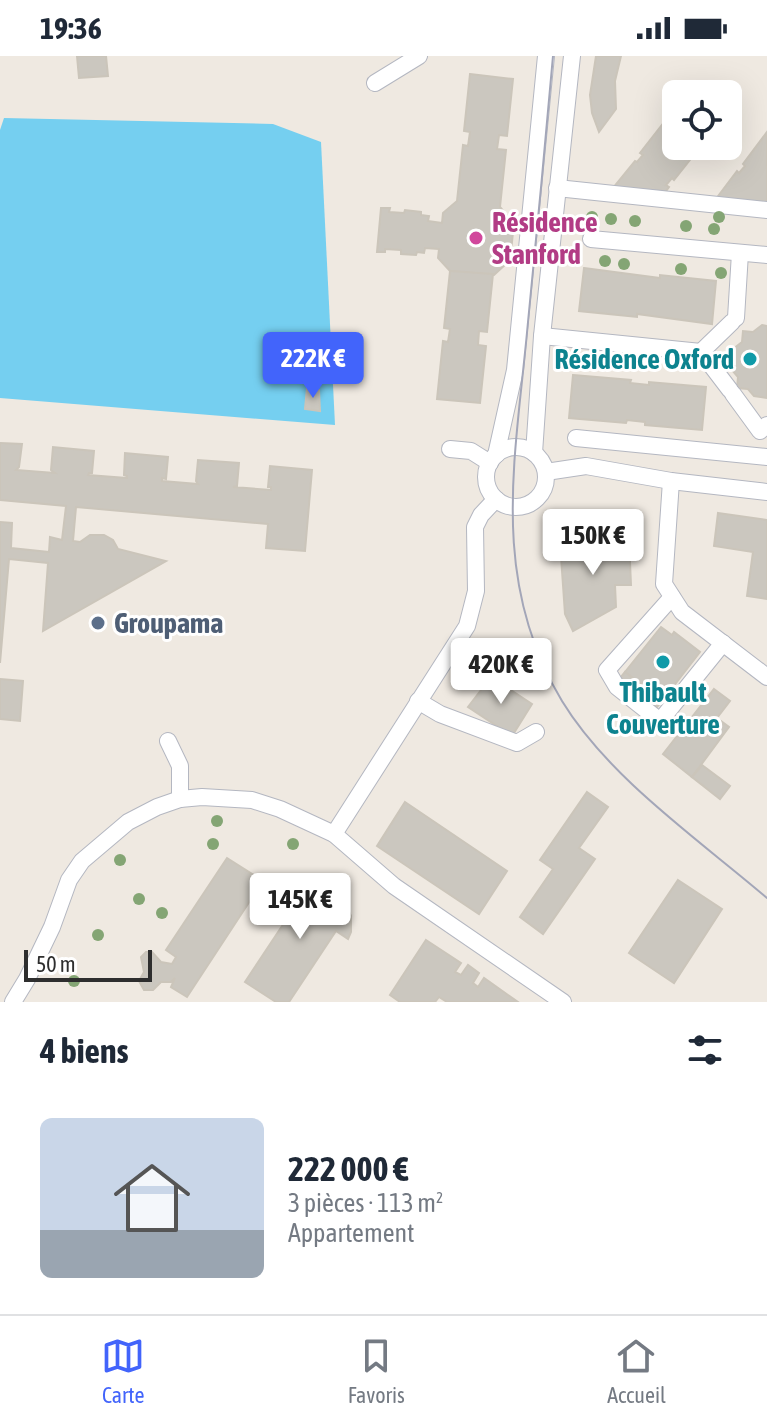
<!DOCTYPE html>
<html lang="fr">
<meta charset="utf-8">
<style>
:root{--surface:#fff;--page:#f6f6f7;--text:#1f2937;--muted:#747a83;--line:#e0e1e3;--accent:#4264fb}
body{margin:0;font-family:"Asap Condensed",sans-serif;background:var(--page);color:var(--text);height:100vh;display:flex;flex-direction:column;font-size:30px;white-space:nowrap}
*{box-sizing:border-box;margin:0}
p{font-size:26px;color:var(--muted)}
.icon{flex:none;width:44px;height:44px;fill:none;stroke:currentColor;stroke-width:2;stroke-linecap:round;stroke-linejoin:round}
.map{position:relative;height:946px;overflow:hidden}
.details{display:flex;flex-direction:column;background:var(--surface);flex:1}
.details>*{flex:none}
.tools{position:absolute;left:662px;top:24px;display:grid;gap:16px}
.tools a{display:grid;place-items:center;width:80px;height:80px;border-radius:12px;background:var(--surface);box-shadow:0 8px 32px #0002;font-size:40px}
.scale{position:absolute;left:24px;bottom:20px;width:128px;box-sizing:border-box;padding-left:8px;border:4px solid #2e2e2e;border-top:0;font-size:22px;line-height:28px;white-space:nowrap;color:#2e2e2e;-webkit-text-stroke:6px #fff;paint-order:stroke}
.price{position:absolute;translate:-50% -68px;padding:0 18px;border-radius:8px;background:#fff;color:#222;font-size:26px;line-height:52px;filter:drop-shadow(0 2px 4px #0008)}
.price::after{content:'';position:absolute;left:50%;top:48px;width:24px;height:18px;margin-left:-12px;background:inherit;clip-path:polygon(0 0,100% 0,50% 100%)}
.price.active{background:var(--accent);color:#fff}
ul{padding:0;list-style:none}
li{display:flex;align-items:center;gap:24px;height:200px;padding:0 40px}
li span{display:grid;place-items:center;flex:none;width:224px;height:160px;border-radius:12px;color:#555}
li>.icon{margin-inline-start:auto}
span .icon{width:96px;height:96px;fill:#fffc;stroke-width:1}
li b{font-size:34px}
h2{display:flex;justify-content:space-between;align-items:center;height:96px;padding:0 40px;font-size:34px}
.status{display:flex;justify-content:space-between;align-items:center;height:56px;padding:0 40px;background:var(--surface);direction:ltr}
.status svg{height:22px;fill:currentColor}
.dock{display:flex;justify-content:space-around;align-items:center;height:112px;border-top:2px solid var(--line);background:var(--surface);font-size:22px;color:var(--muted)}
.dock a{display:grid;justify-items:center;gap:4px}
.dock .active{color:var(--accent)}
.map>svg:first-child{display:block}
</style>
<div class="status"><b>19:36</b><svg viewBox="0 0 49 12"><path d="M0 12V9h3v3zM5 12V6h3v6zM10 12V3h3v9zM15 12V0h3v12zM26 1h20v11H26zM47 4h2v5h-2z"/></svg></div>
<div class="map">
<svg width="767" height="946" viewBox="0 0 767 946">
<rect width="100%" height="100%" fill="#efe9e1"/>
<path fill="#75cff0" d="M4,62L273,68L321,86L335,369L0,342V74Z"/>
<g fill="#cbc7bf" stroke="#cbc5ba" stroke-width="2">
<path d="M77,0H106L108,20L79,22Z"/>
<path d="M596,0H621L615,25L616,53L599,76L592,57L590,39Z"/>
<path d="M470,18L513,23L507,80L499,79L497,93L506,94L500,151L511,164L510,176H513L511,196H508L507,207L494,219L450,215L438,202L439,193L425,192L424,197L417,196L416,199L401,198V194L385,193V196H377L381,152H390L389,156L404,157L405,154L421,156V159L429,160L428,165L442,167L443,157L457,145L463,89L468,90L470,76L464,75Z"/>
<path d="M676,51V90H701L674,124L672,122L666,129L669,131L664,138L613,132L635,105L637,106L643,99L640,97Z"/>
<path d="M767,76V147L716,143L737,115L739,117L745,110L743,108Z"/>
<path d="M584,212L660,222V219L716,225L712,268L637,258V261L579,255Z"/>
<path d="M450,215L493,218L487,276L479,275L478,289L486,290L480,347L437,343L443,285L448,286L450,273L444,272Z"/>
<path d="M762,269L767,270V342L754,340L748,333L737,332L738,321L731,313L733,293L742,286L743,275L753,276Z"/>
<path d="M573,319L631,324L630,327L649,329V326L706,331L702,374L645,369V366L627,364L626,367L569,362Z"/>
<path d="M307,332L319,334L320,355L305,353Z"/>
<path d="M0,387L22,388L19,411L16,414L55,417L51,414L53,391L94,395L92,417H89L88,419L127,422V420L124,419L125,397L168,401L166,423L162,422V425L198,428L196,425L198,404L239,407L237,430L233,431L271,434V431H268L270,410L312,414L305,495L266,492L268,468L76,451L73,485L80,486L90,479H104L113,484L118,493L166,505L43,575L48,507L9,503L0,607V466L12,467L11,492L49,496L50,481L62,484L66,450L0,444Z"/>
<path d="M718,457L767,464V543L747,540L753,496L714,490Z"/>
<path d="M629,483L631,529H615L616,551L573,575L565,558L560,486Z"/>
<path d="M661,571L672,579L674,576L700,596L662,645L625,616Z"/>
<path d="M625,616L662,645L657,651L620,622Z"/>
<path d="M491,621L532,648L512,680L468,651Z"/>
<path d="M0,623L23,625L20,665L0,663Z"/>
<path d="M714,633L730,645L717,662L729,671L692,721L663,698Z"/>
<path d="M702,709L730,730L720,743L692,721Z"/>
<path d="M587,736L608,751L579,792L595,803L543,878L520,861L553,813L540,804Z"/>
<path d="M405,746L507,815L479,858L377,790Z"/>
<path d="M227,802L263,825L187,941L171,931L175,922L171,926H161L153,934H144L139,925L144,916L141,901L146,896H152L161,906L172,908L176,901L166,894Z"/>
<path d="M678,824L722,853L674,927L629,897Z"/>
<path d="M311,828L326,830L345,846L351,860V876L348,883L336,875L289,946H276L245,926L296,849L283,841L296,832Z"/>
<path d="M426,884L461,907L455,916L461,919L468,909L479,917L473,927L478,931L484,922L518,946H447L439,941L435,946H400L390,939Z"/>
</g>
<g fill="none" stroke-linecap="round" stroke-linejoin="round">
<g stroke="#b4b7c1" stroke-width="18">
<g id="minor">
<path d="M375,27L419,0"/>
<path d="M557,132L767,154"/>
<path d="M591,183L767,199"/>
<path d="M736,262L740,197"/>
<path d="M542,280L701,296L730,334"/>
<path d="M701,296L732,266"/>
<path d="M733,338L760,375L767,369"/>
<path d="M576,382L767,401"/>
<circle cx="516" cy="421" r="30"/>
<path d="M450,393L471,395L490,407"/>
<path d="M534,397L542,280L572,0"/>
<path d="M496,399L515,314L546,0"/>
<path d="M546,416L586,410L671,425L767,436"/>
<path d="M671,425L664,528L682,556L767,621"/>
<path d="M672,541L607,614L617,631L660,665L723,587"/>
<path d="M418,645L440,658L517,687L536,676"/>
<path d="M168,685L180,710V743"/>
<path d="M334,778L467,570L476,535L475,471L481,459L496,443"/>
<path d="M13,946L27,923L52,871L69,824L82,805L128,766L157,751L180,743L202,741L252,744L280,753L334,778L394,830L563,946"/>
</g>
</g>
<use href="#minor" stroke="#fff" stroke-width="16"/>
<path stroke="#a3a6b8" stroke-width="2" d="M553,0C545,89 537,177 528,266C516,400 488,522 562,645C609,722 698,783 767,842"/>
</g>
<g fill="#84a574">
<circle cx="592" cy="161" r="6"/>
<circle cx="719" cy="161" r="6"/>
<circle cx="611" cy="163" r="6"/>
<circle cx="635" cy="165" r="6"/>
<circle cx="686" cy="170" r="6"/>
<circle cx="714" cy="173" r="6"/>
<circle cx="605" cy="205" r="6"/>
<circle cx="624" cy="208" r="6"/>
<circle cx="681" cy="213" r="6"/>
<circle cx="721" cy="217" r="6"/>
<circle cx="217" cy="765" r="6"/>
<circle cx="213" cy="788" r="6"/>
<circle cx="293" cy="788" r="6"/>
<circle cx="120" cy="804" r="6"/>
<circle cx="139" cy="843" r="6"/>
<circle cx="162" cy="857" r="6"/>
<circle cx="98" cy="879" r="6"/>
<circle cx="74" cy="925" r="6"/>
</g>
<circle fill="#d1479c" stroke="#fff" stroke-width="3" cx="476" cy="182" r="8"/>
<g fill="#0f9aa8" stroke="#fff" stroke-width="3">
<circle cx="750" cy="303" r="8"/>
<circle cx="663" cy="606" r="8"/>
</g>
<circle fill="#5c6f8a" stroke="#fff" stroke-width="3" cx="98" cy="567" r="8"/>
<g text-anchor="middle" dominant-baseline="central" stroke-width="6" stroke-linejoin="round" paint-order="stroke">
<g font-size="28" font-weight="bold" fill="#b23c85" stroke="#fff" text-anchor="start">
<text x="492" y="166">Résidence<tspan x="492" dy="32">Stanford</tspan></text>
</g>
<g font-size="28" font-weight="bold" fill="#0d838f" stroke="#fff" text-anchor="end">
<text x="734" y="303">Résidence Oxford</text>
<text x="663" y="636" text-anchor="middle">Thibault<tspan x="663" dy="32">Couverture</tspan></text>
</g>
<g font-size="28" font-weight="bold" fill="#4e5e75" stroke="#fff" text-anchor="start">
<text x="114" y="567">Groupama</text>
</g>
</g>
</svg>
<div class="tools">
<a><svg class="icon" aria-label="locate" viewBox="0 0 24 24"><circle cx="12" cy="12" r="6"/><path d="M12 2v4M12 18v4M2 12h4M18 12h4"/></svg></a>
</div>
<div class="scale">50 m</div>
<b class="price active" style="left:313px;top:344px">222K €</b>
<b class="price" style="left:593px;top:521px">150K €</b>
<b class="price" style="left:501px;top:650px">420K €</b>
<b class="price" style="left:300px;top:885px">145K €</b>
</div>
<section class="details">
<h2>4 biens<svg class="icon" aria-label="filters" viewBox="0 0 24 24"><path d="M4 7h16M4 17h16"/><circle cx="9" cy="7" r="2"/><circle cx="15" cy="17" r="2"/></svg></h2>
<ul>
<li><span style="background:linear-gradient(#c9d6e8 70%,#9aa5b1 0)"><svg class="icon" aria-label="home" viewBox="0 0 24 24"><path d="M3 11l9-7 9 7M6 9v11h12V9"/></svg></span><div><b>222 000 €</b><p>3 pièces · 113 m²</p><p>Appartement</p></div></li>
</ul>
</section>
<nav class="dock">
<a class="active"><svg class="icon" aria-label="map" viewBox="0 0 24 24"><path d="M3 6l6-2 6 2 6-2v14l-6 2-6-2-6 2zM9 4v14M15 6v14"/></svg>Carte</a>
<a><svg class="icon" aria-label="saved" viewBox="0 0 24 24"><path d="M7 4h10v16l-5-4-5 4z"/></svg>Favoris</a>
<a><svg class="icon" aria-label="home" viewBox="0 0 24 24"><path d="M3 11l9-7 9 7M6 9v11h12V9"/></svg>Accueil</a>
</nav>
